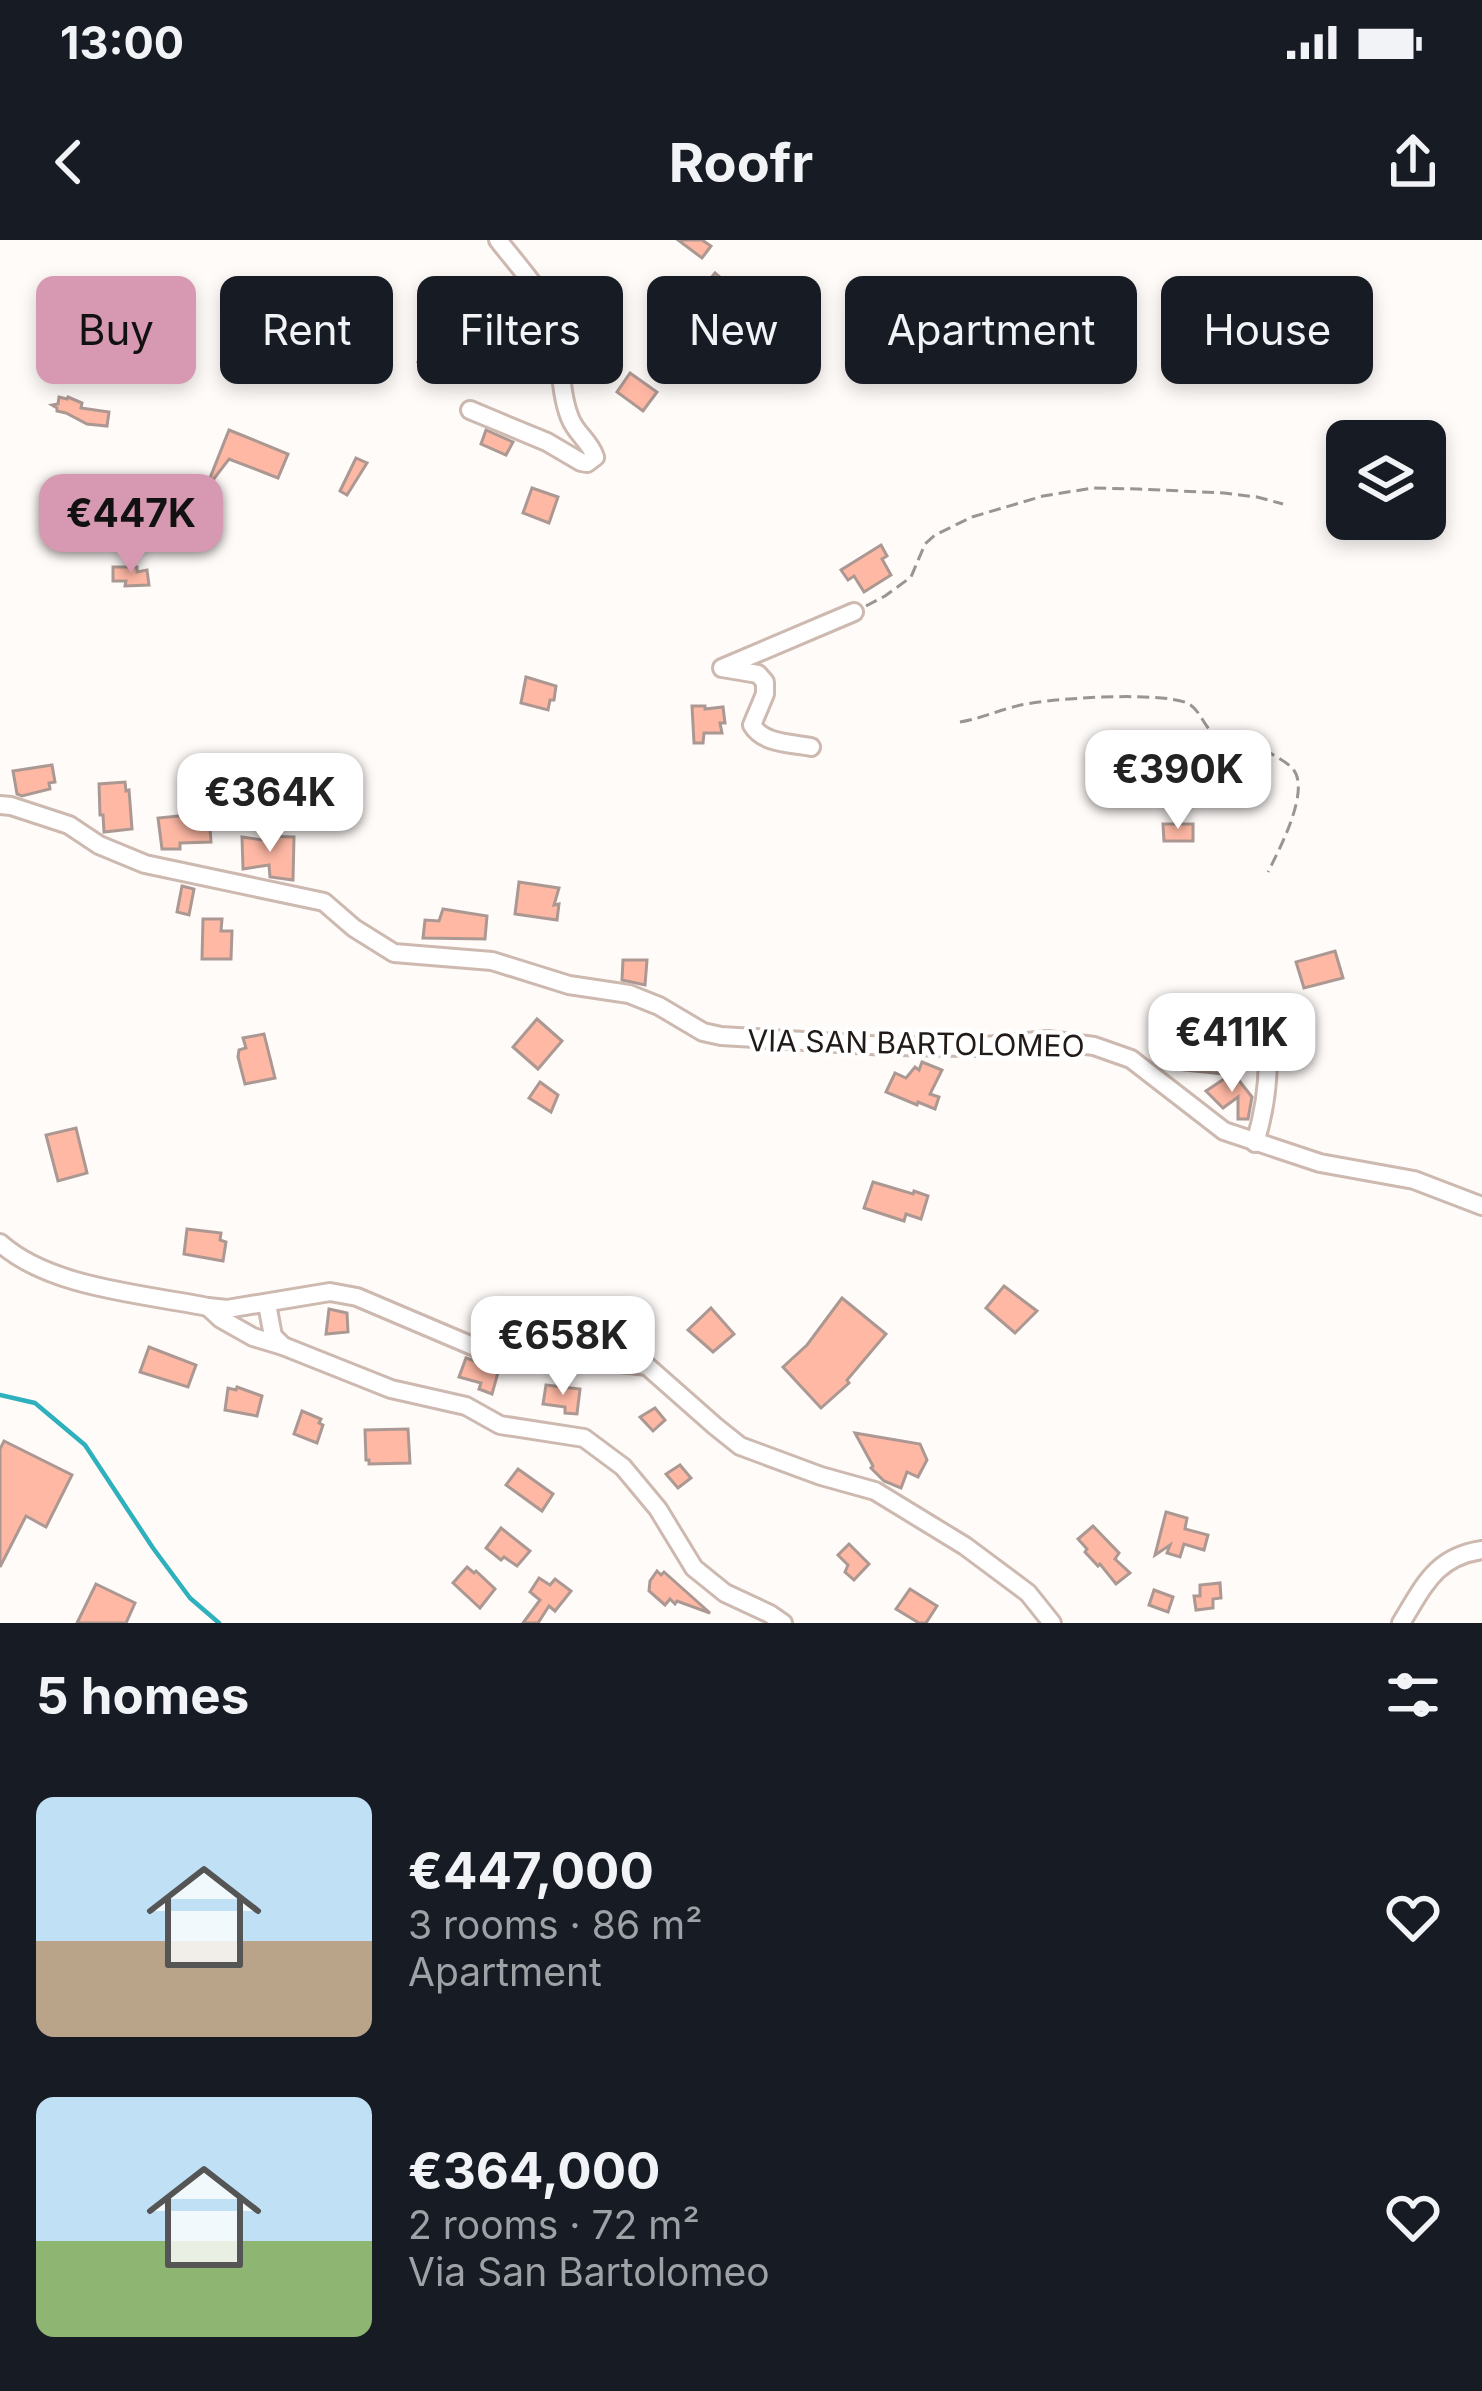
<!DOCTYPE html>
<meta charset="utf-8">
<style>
:root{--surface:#171b24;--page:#20242c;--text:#f1f3f6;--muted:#9ea1a6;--accent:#d799b2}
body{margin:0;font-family:Inter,sans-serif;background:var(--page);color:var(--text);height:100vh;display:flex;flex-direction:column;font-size:45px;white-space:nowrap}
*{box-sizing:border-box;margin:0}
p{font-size:39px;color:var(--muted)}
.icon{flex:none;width:66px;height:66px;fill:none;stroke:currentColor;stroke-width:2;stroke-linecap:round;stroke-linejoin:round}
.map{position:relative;height:1383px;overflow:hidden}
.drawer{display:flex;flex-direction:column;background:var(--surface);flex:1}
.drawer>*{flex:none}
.hud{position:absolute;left:36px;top:36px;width:1410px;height:108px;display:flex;gap:24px}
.controls{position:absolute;left:1326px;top:180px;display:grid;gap:24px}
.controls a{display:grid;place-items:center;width:120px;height:120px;border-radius:18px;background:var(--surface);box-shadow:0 6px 18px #0003;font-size:60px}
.price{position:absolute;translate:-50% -102px;padding:0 27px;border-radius:24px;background:#fff;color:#222;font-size:39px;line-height:78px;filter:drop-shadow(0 3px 6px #0008)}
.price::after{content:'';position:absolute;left:50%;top:72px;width:36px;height:27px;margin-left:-18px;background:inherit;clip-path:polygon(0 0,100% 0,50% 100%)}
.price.selected{background:var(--accent);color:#111}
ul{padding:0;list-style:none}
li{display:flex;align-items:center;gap:36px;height:300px;padding:0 36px}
li span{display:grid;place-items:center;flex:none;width:336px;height:240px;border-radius:18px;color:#555}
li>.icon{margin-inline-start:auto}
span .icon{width:144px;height:144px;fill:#fffc;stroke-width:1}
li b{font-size:51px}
h2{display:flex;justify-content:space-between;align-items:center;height:144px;padding:0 36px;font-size:51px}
.chip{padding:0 42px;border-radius:18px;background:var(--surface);box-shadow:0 6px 18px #0003;font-size:42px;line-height:108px}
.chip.selected{background:var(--accent);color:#111}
.status{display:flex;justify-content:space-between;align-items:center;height:84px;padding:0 60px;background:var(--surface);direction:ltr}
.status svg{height:33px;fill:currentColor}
header{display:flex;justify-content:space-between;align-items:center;height:156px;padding:0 36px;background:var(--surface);font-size:54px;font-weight:700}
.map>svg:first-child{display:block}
</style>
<div class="status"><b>13:00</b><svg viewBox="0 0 49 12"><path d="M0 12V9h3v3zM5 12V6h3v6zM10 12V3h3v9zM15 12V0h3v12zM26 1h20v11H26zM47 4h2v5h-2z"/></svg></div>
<header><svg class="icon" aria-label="back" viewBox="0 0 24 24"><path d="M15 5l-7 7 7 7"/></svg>Roofr<svg class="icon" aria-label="share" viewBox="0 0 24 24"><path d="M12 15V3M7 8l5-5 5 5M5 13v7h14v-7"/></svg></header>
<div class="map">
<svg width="1482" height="1383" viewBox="0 0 1482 1383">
<rect width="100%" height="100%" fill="#fffbf9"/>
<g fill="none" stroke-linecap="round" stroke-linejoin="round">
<path stroke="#2fb0bd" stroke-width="4.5" d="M0,1155L35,1163L85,1205L153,1308L190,1358L219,1383"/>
</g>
<g fill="#feb8a4" stroke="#ac9892" stroke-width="3">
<path d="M678,0H702L711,6L702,18Z"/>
<path d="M715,33L735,50L726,60L706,44Z"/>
<path d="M503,53L536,73L523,97L490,77Z"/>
<path d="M328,94L360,111L351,131L318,114Z"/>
<path d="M426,103L456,121L449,137L418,122Z"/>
<path d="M630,133L657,152L643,171L617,152Z"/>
<path d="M59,157L67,159L68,157L82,163L81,168L109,172L107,186L87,184L66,173L57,171V168L52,165L58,164Z"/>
<path d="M229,190L288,214L278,238L229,219L213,240L210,238Z"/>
<path d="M486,190L513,202L506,215L481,204Z"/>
<path d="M356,218L367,223L347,255L340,251Z"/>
<path d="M532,248L558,257L549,283L523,273Z"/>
<path d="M157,257L162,275L141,281L131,275L137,269L136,262Z"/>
<path d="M881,305L887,316L882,319L891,335L864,352L854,336L848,340L841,330Z"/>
<path d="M113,327H137V332L147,330L149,345L125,346L126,341H113Z"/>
<path d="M526,437L556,446L554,460H550L548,470L521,463Z"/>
<path d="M692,466H705V469L723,467L725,483H720L722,493H704L703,503H694Z"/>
<path d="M52,525L55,542L49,543L50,549L22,556L17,554L13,531Z"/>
<path d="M125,542L126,551L129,550L132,589L104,592L103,575H100L99,544Z"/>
<path d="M209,573L211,602L180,603V609H162L158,578Z"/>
<path d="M1163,584H1193V601H1164Z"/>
<path d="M263,596L294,597L293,640L270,637L269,625L243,629L242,597L263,600Z"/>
<path d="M519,642L559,648L554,665L559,664L557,680L515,674Z"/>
<path d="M182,646L194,649L189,675L177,672Z"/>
<path d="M443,669L487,676L485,699L423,698L425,680L439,681Z"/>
<path d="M203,679H222L221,691H232L231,719H202Z"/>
<path d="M1335,711L1343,738L1304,748L1296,722Z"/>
<path d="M623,720H647L645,745L622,740Z"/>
<path d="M537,779L562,801L538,829L513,807Z"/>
<path d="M264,794L275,838L245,844L238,817L239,810L246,808L243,798Z"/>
<path d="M1205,808H1222L1224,834L1184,830L1185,809L1204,811Z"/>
<path d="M922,822L942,830L930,854L939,857L935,869L918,862L917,865L886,852L895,833L906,838L915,827L919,830Z"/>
<path d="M1233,833L1252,857L1248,879H1238V857L1223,868L1206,851Z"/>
<path d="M540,842L558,855L551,872L529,858Z"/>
<path d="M76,888L87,933L58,941L46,895Z"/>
<path d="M873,942L913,954L914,951L928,956L921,979L906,974L904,981L864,968Z"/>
<path d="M187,989L221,993L220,1000L226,1002L223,1021L184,1014Z"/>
<path d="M1004,1046L1037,1071L1015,1093L986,1068Z"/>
<path d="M842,1058L886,1094L847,1140L849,1143L821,1168L783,1127L807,1105Z"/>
<path d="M711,1068L734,1094L713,1112L688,1090Z"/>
<path d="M329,1069L347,1073L348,1092L326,1094Z"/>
<path d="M149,1107L196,1125L188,1147L140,1132Z"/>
<path d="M466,1118L499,1129L492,1154L479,1149L481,1143L459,1137Z"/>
<path d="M546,1145L580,1149L577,1174L565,1173V1167L543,1164Z"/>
<path d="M237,1147L262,1156L257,1176L225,1170L228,1148L236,1150Z"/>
<path d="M655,1168L665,1180L653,1191L640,1177Z"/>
<path d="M302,1171L321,1179L319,1183L323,1185L317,1203L294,1194Z"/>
<path d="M408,1189L410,1223L369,1224V1220H366L365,1190Z"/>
<path d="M855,1193L920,1204L927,1220L918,1237L907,1232L901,1248L884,1241L871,1228L873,1226Z"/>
<path d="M4,1201L72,1235L46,1287L26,1276L0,1327V1209Z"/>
<path d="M680,1225L691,1238L678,1248L666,1234Z"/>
<path d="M518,1229L553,1254L542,1271L506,1245Z"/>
<path d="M1166,1272L1187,1278L1185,1289L1208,1295L1204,1310L1184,1304L1180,1317L1167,1313L1170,1305L1155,1315Z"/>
<path d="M1093,1286L1119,1313L1115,1319L1130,1333L1116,1344L1100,1324L1098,1326L1085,1312L1087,1309L1078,1299Z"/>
<path d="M501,1288L530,1311L517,1326L504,1317L501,1320L486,1308Z"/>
<path d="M849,1304L869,1324L854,1340L845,1332L848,1325L838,1315Z"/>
<path d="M467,1327L474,1333L476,1331L495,1349L480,1368L453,1343Z"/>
<path d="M657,1331L661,1335L664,1332L710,1373L677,1361L675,1364L670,1359L665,1365L649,1351L650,1341Z"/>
<path d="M539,1338L550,1345L555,1339L571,1351L555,1371L549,1366L538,1383H523L540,1360L530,1352Z"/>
<path d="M1220,1343L1221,1358L1213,1359V1368L1196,1370L1194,1356H1200V1345Z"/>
<path d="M96,1344L135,1363L126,1383H77Z"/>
<path d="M910,1349L937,1366L926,1383H919L896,1369Z"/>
<path d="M1154,1350L1173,1357L1168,1372L1149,1365Z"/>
</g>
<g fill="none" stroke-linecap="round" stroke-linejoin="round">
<g stroke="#cdb9b0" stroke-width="22">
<g id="minor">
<path d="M470,170L547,202L581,222L587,223L595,217C590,201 576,194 570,178C558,149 562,106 552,77C543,52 514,21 498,0"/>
<path d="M811,507C791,503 763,504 752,485L765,454V442L758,434L722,428L854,372"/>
<path d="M0,565L11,566L69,585L99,605L145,624L324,662L354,688L394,713L492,721L569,745L629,754L659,766L703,792L721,796L887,806L975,807L1048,800L1094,806L1131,819L1224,891L1320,923L1414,940L1482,966"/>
<path d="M1255,903C1267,864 1271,822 1265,781"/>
<path d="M0,1003C50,1048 144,1054 208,1067L227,1069L330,1052L357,1057L489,1113L529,1121L594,1120L647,1126L715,1186L740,1206L821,1236L875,1251L965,1306L1028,1353L1052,1383"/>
<path d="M267,1064L273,1096L283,1106"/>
<path d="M208,1067L221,1079L253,1097L283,1106L391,1149L466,1166L500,1185L584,1198L623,1227L658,1269L694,1328L725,1353L770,1374L783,1383"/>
<path d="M1401,1383C1424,1346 1435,1317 1482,1310"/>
</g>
</g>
<g stroke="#9a9492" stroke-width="3" stroke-dasharray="12 6" stroke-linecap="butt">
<path d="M866,366L885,356L911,337L925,304L935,295L972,277L1043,256L1093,248L1138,249L1224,253L1257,257L1283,264"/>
<path d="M960,482C979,479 994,472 1013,467C1043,458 1159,451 1187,463C1202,470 1203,489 1218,496C1235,503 1253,505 1270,513C1277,517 1288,523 1293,529C1311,550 1279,610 1268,632"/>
</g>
<use href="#minor" stroke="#fff" stroke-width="16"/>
</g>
<g text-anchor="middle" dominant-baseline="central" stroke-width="9" stroke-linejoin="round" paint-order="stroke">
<g font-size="30" fill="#211a17" stroke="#fff">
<text transform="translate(916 803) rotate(1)">VIA SAN BARTOLOMEO</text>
</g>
</g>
</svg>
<div class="controls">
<a><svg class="icon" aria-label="layers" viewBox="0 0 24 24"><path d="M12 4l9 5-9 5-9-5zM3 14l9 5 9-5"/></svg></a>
</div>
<b class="price selected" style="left:131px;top:336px">€447K</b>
<b class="price" style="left:1178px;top:592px">€390K</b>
<b class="price" style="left:270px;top:615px">€364K</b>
<b class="price" style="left:1232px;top:855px">€411K</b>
<b class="price" style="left:563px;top:1158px">€658K</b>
<div class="hud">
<a class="chip selected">Buy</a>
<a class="chip">Rent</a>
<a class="chip">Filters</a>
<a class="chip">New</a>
<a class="chip">Apartment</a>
<a class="chip">House</a>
</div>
</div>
<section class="drawer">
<h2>5 homes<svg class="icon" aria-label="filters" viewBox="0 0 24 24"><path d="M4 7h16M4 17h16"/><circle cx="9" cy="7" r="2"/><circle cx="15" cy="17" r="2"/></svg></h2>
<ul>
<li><span style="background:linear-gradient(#bfe0f5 60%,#b9a48a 0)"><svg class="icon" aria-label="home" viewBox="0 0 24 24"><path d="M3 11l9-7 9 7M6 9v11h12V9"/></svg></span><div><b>€447,000</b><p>3 rooms · 86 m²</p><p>Apartment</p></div><svg class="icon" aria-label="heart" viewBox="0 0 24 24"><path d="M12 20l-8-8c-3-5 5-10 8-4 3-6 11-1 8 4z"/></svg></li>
<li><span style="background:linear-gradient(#bfe0f5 60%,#8fb573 0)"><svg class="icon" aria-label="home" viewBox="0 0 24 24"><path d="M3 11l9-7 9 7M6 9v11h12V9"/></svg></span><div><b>€364,000</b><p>2 rooms · 72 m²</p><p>Via San Bartolomeo</p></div><svg class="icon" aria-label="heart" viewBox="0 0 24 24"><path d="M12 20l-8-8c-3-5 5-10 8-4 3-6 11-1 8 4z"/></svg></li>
</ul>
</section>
